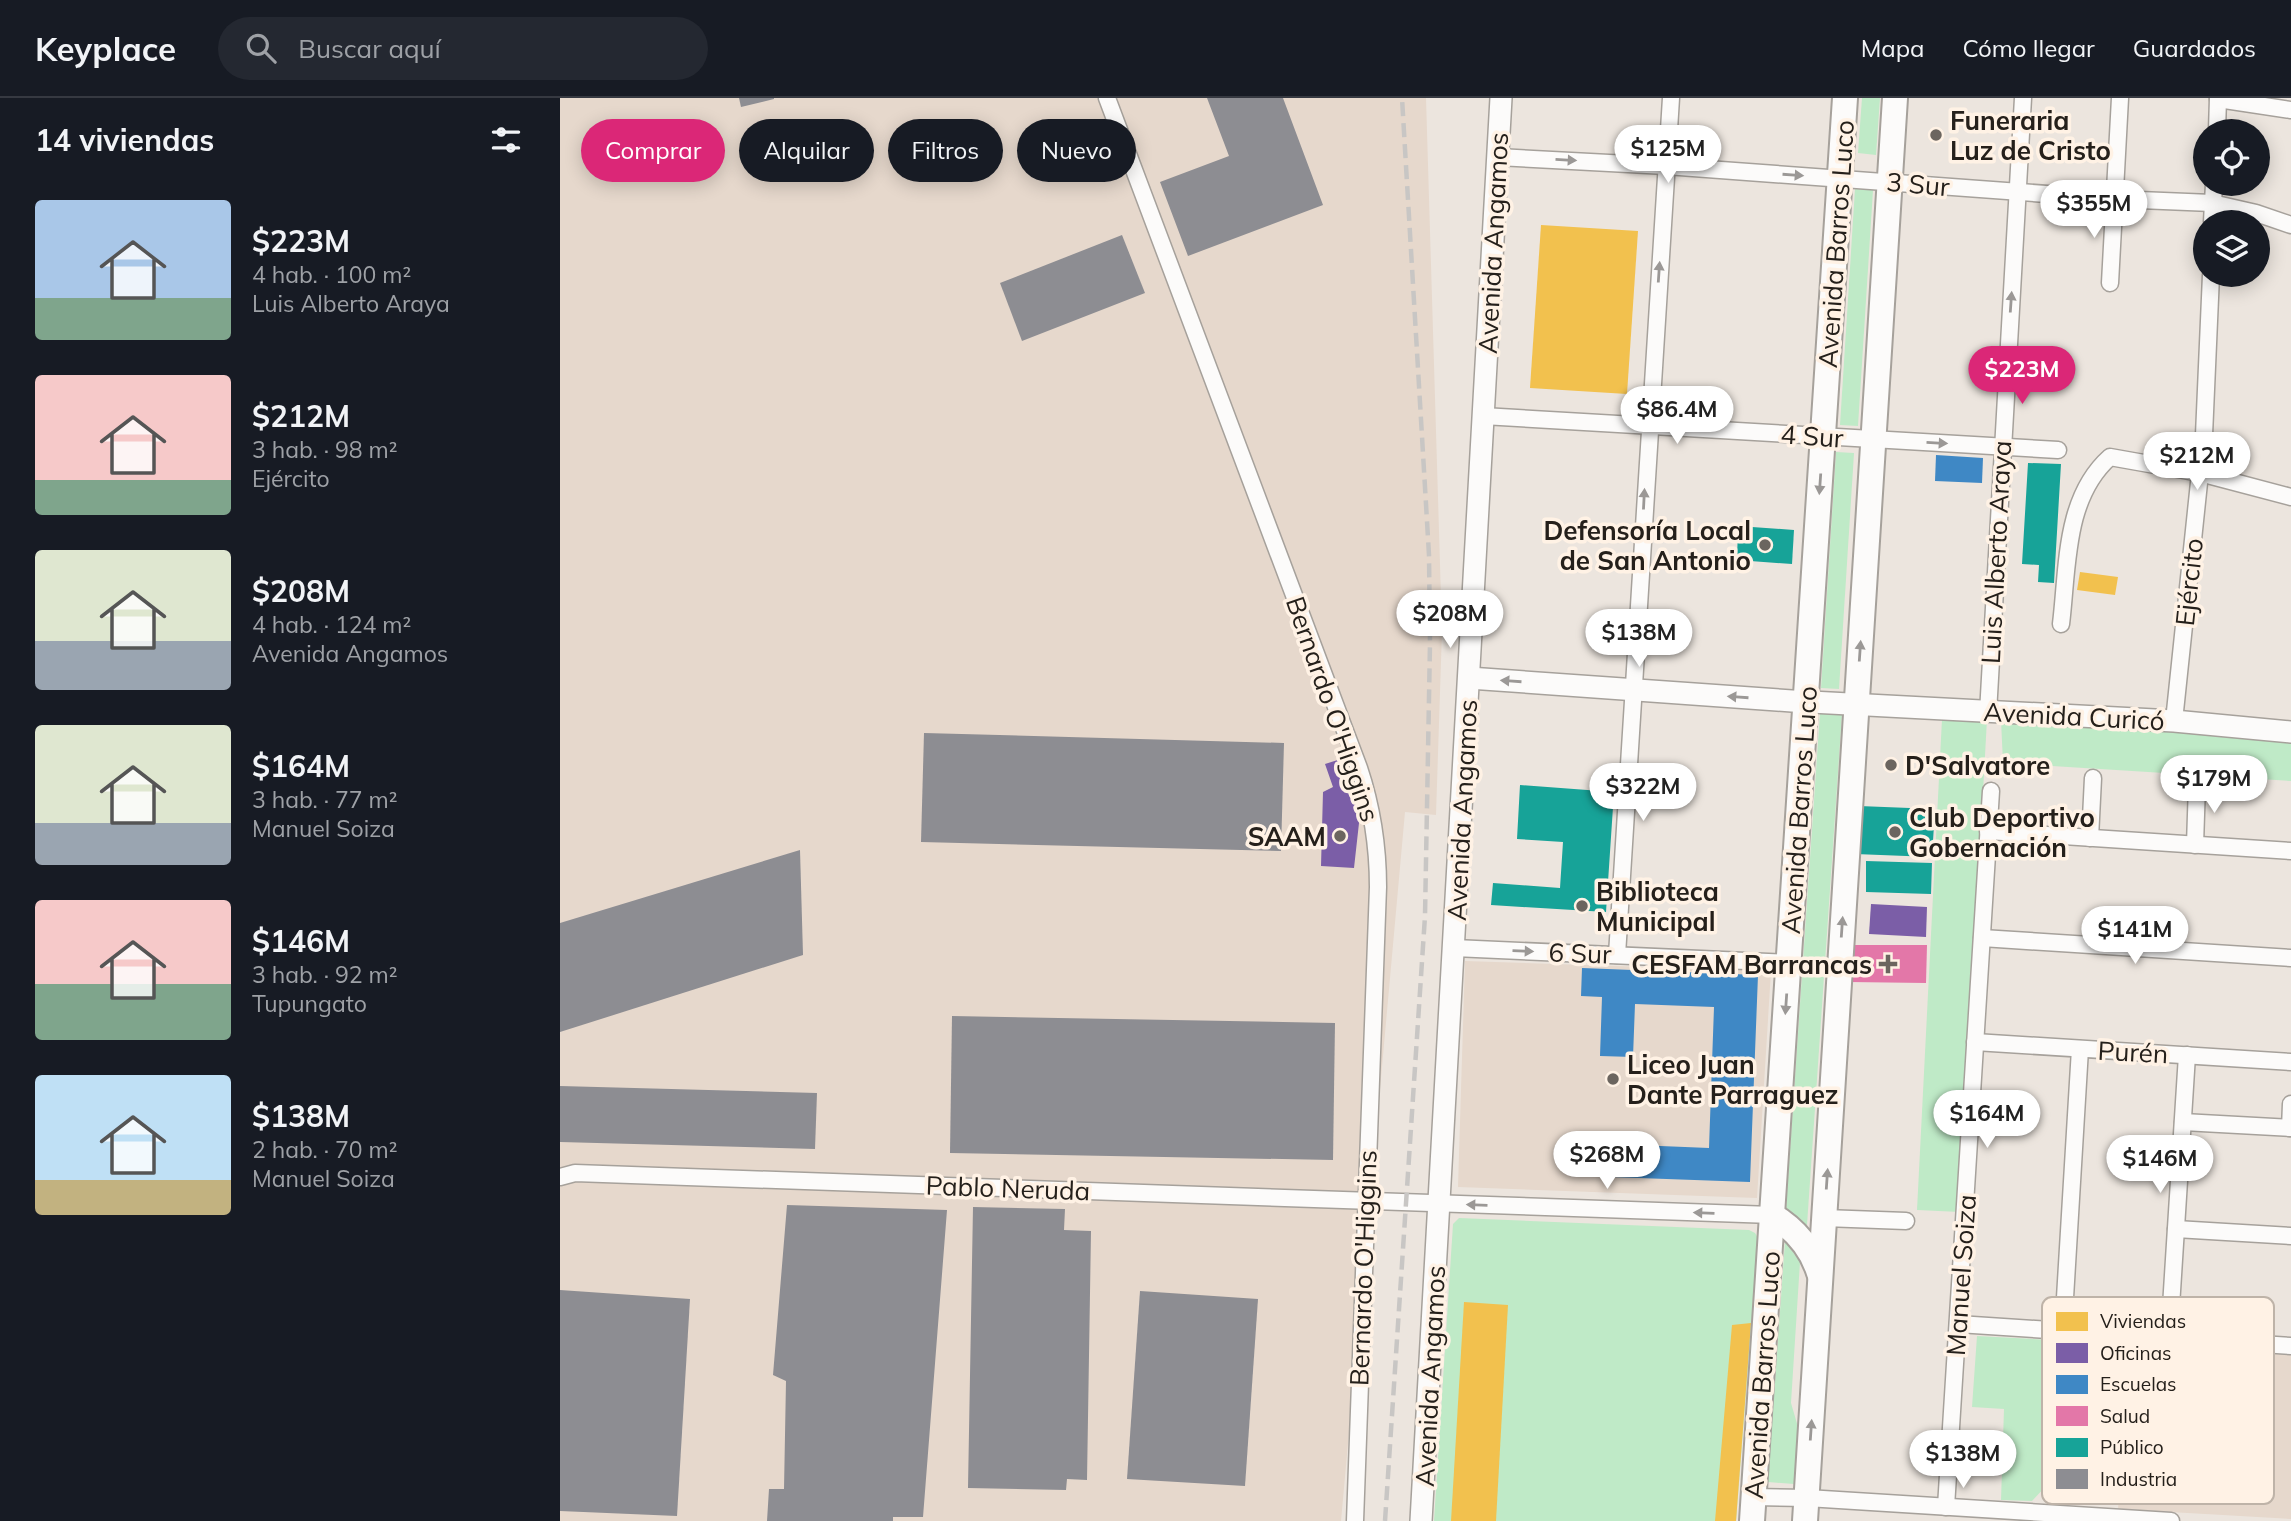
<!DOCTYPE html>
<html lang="es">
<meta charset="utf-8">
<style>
:root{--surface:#171b24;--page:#242831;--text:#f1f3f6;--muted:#9ea1a6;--line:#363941;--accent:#db2777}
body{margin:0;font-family:Mulish,sans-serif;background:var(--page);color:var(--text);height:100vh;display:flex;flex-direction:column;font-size:26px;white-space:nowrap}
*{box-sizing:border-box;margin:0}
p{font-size:23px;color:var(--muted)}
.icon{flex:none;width:38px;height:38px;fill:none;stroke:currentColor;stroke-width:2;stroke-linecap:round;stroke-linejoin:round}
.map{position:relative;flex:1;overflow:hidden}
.drawer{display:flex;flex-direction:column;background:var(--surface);width:560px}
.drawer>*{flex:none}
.top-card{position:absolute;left:21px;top:21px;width:665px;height:63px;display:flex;gap:14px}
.fabs{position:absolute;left:1633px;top:21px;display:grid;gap:14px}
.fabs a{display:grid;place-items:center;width:77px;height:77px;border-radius:50%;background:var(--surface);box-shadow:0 4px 18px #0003;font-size:35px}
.price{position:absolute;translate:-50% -60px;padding:0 16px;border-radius:24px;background:#fff;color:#222;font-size:23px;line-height:46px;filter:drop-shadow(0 2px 4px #0008)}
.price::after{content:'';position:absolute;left:50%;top:42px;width:21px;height:16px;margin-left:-10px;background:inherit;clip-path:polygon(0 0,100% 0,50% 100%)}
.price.on{background:var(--accent);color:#fff}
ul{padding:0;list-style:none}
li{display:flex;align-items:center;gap:21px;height:175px;padding:0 35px}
li span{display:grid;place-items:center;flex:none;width:196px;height:140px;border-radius:7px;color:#555}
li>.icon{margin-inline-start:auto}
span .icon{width:84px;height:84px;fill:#fffc;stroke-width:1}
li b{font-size:30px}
h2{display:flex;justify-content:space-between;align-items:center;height:84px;padding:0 35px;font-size:30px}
.chip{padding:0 24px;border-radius:32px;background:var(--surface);box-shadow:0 4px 18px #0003;font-size:24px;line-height:63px}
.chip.on{background:var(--accent);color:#fff}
header{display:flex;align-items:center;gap:42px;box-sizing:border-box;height:98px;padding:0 35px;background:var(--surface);border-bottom:2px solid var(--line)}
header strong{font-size:33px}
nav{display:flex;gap:38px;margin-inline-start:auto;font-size:24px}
.search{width:490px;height:63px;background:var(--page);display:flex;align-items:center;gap:18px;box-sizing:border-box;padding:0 24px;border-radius:38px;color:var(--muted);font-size:26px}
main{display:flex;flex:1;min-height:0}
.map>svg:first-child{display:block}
</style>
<header>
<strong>Keyplace</strong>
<div class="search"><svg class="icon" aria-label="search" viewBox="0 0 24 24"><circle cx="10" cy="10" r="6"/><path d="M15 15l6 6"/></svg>Buscar aquí</div>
<nav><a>Mapa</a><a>Cómo llegar</a><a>Guardados</a></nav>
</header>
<main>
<section class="drawer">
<h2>14 viviendas<svg class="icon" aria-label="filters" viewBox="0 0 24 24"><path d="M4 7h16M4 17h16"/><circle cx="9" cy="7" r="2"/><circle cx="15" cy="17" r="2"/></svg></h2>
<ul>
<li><span style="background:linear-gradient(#a9c7e8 70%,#7fa58c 0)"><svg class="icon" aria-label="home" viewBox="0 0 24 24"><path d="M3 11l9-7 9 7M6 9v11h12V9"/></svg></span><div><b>$223M</b><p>4 hab. · 100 m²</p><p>Luis Alberto Araya</p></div></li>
<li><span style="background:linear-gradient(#f6c9c9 75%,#7fa58c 0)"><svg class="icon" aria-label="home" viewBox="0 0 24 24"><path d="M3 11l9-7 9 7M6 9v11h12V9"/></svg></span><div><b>$212M</b><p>3 hab. · 98 m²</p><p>Ejército</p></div></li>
<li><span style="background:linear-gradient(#dfe7d0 65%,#9aa5b1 0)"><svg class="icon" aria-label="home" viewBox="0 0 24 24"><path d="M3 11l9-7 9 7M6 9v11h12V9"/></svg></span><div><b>$208M</b><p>4 hab. · 124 m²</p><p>Avenida Angamos</p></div></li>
<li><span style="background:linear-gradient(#dfe7d0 70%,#9aa5b1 0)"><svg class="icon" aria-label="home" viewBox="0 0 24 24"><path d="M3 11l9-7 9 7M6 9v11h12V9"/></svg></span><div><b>$164M</b><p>3 hab. · 77 m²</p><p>Manuel Soiza</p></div></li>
<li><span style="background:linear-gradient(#f6c9c9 60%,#7fa58c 0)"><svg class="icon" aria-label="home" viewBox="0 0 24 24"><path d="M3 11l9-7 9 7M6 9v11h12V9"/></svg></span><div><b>$146M</b><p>3 hab. · 92 m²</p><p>Tupungato</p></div></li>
<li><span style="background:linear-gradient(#bfe0f5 75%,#c2b280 0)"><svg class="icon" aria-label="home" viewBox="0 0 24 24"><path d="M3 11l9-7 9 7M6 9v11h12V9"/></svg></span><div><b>$138M</b><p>2 hab. · 70 m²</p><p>Manuel Soiza</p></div></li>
</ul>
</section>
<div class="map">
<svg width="1731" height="1423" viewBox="0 0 1731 1423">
<rect width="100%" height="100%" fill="#ece5de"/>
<g fill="#e6d8cc">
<path d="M0,0H866L882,533L876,717L845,714L781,1423H0Z"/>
<path d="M905,863L1211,873L1197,1100L898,1089Z"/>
<path d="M1602,1246L1731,1253V1421L1558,1411L1565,1321H1596Z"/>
</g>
<g fill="#bfeac7">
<path d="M1302,0H1320L1316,57L1298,55Z"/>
<path d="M1295,91L1313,92L1298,328L1280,327Z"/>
<path d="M1276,354L1294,355L1279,591L1261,590Z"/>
<path d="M1260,615L1282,616L1247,1127L1225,1125Z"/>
<path d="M1382,621H1427L1400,1114L1357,1112Z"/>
<path d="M1441,622L1631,632L1731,644V683L1443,665Z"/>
<path d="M899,1120L1189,1132L1195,1135L1198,1140L1176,1423H874L893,1126Z"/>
<path d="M1225,1143L1240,1164L1231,1305L1238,1329L1234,1386L1208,1384Z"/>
<path d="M1417,1238L1490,1242L1493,1248L1519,1251L1518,1275L1531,1278L1528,1326L1563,1327L1560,1377L1500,1373L1472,1403L1441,1402L1444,1311L1412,1309Z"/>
</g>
<g fill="#f2c14e">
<path d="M981,127L1078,133L1067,296L970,290Z"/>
<path d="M1520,474L1558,479L1555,497L1517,492Z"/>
<path d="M904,1204L948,1207L936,1423H891Z"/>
<path d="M1191,1225L1176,1423H1155L1172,1227Z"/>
</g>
<g fill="#7b5ea7">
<path d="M784,660L801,707L794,770L761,768L763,694L773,689L765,666Z"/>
<path d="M1311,806L1367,809L1366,839L1309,836Z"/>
</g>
<g fill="#3f88c5">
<path d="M1376,357L1423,360L1422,385L1375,383Z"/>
<path d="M1022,870L1198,877L1190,1084L1051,1079L1052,1046L1149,1050L1154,909L1075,906L1073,959L1040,958L1042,899L1021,898Z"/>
</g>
<path fill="#e377a8" d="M1289,847H1367L1366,885L1289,884Z"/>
<g fill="#17a398">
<path d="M1468,365L1501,366L1494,485L1478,484L1479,467L1462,466Z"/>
<path d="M1178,428L1234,432L1232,466L1177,462Z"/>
<path d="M960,687L1054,694L1046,814L931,807L933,785L1000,790L1003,744L957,741Z"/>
<path d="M1299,708L1375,711L1372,759L1295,756Z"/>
<path d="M1306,763L1372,765L1371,796L1306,794Z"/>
</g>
<g fill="#8d8d92">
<path d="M179,0H214V1L181,9Z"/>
<path d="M647,0H723L763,107L628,158L600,84L669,58Z"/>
<path d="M562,137L585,195L462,243L440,185Z"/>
<path d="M364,635L724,645L721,753L361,744Z"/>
<path d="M240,752L243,857L0,934V825Z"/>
<path d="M392,918L775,925L773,1062L390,1055Z"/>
<path d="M0,988L257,995L255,1051L0,1044Z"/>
<path d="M227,1107L387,1112L363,1419H333V1423H207L209,1391H224L226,1283L213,1277Z"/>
<path d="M413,1109L505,1111L504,1132L531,1133L527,1382L507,1381L506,1392L408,1390Z"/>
<path d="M0,1192L130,1201L117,1418L0,1413Z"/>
<path d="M580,1193L698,1201L685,1388L567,1381Z"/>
</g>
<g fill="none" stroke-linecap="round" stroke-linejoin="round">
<g stroke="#a6a19b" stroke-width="19">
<g id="street">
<path d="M547,0L799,670C812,709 818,747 818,789L795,1423"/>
<path d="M1658,1L1731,12"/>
<path d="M1657,33L1658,0"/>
<path d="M938,59L1106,68L1555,101L1652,105L1696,115L1731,127"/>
<path d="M1652,124L1654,86"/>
<path d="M1550,185L1560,0"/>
<path d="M923,318L1498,352"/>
<path d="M1501,526C1508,469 1504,400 1550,359L1640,375L1731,399"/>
<path d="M1428,615L1463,0"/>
<path d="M1614,623L1644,337L1651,177"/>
<path d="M1428,733L1731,753"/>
<path d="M1530,740L1533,680"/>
<path d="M1635,747L1637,686"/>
<path d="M1422,840L1731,860"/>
<path d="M894,850L1229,865"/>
<path d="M1057,857L1111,0"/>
<path d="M1415,944L1731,964"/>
<path d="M1623,1024L1731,1030"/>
<path d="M1730,1030L1731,1006"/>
<path d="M0,1079L15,1075L1212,1117"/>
<path d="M1264,1120L1346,1123"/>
<path d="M1616,1131L1731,1138"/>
<path d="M1398,1226L1731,1248"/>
<path d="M1503,1233L1520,951"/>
<path d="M1609,1240L1627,957"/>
<path d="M1194,1399L1247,1400L1611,1423"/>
<path d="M1386,1409L1431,693"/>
</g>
</g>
<g stroke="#a6a19b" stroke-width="24">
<g id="secondary">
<path d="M909,580L1232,603L1614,623L1731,634"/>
<path d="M861,1423L941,0"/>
</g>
</g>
<g stroke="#a6a19b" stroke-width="28">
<g id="primary">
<path d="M1212,1117C1235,1131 1251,1149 1259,1175"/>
<path d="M1192,1423L1285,0"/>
<path d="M1245,1423L1335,0"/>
</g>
</g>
<use href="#street" stroke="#fcfbfa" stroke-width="16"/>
<use href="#secondary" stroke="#fcfbfa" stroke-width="21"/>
<use href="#primary" stroke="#fcfbfa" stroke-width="24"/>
<path stroke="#c8c6c4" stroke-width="4.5" stroke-dasharray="14 7" stroke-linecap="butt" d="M825,1423L865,818L870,545L869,457L842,0"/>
</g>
<defs><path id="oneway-solid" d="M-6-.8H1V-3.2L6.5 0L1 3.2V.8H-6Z" transform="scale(1.75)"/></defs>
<g fill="#9b9896">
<use href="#oneway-solid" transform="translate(1006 62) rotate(3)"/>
<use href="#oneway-solid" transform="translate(1233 77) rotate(4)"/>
<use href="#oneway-solid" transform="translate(1099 174) rotate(-86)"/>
<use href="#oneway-solid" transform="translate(1451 204) rotate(-86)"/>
<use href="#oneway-solid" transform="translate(1377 345) rotate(3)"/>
<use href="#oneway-solid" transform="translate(1260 386) rotate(94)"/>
<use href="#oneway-solid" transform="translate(1084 401) rotate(-87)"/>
<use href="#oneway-solid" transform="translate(1300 553) rotate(-86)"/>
<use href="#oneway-solid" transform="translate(951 583) rotate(-176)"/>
<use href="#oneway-solid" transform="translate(1178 599) rotate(-176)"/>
<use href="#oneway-solid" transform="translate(1282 829) rotate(-86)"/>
<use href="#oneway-solid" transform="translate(963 853) rotate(2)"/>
<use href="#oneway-solid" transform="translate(1226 906) rotate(94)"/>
<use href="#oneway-solid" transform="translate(1267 1081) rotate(-86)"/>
<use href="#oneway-solid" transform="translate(917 1107) rotate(-178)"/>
<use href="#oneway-solid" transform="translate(1144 1115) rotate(-178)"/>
<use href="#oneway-solid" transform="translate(1251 1332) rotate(-86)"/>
</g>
<g fill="#6b655f" stroke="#fff2e5" stroke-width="2.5">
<circle cx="1376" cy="37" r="7"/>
<circle cx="1205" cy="447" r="7"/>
<circle cx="1331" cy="667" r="7"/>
<circle cx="1335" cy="734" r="7"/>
<circle cx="780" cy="738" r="7"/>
<circle cx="1022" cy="808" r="7"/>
<path d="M1324.5 855.5h7v7h7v7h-7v7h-7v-7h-7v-7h7z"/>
<circle cx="1053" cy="981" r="7"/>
</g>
<g text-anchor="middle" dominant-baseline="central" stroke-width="7" stroke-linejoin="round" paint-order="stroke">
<g font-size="26" font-weight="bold" fill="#25201b" stroke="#fff2e5" text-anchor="start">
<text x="1390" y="22">Funeraria<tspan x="1390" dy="30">Luz de Cristo</tspan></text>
<text x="1191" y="432" text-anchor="end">Defensoría Local<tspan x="1191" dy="30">de San Antonio</tspan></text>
<text x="1345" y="667">D'Salvatore</text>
<text x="1349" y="719">Club Deportivo<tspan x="1349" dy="30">Gobernación</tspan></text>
<text x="766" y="738" text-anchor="end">SAAM</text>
<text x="1036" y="793">Biblioteca<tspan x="1036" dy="30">Municipal</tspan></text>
<text x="1312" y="866" text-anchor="end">CESFAM Barrancas</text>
<text x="1067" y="966">Liceo Juan<tspan x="1067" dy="30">Dante Parraguez</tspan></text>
</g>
<g font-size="26" fill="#25201b" stroke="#fff2e5">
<text transform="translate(1358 86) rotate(5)">3 Sur</text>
<text transform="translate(933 145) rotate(-87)">Avenida Angamos</text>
<text transform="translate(1276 146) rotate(-86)">Avenida Barros Luco</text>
<text transform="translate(1252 338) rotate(4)">4 Sur</text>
<text transform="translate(1436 454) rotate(-87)">Luis Alberto Araya</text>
<text transform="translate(1629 484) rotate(-84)">Ejército</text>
<text transform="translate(773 611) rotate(71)">Bernardo O'Higgins</text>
<text transform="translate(1514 618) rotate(3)">Avenida Curicó</text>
<text transform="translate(902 712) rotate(-87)">Avenida Angamos</text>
<text transform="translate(1239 712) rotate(-86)">Avenida Barros Luco</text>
<text transform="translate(1020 855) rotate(2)">6 Sur</text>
<text transform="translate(1573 954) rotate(3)">Purén</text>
<text transform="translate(448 1090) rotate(2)">Pablo Neruda</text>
<text transform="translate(803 1170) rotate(-88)">Bernardo O'Higgins</text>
<text transform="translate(1401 1177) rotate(-86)">Manuel Soiza</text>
<text transform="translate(1202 1277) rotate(-86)">Avenida Barros Luco</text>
<text transform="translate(870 1278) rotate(-87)">Avenida Angamos</text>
</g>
</g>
<rect x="1482" y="1199" width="232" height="207" rx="10" fill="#fff2e5" stroke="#beb3a8" stroke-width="2"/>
<rect x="1496" y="1214" width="32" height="19" fill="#f2c14e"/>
<rect x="1496" y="1245" width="32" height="20" fill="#7b5ea7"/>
<rect x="1496" y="1277" width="32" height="19" fill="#3f88c5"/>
<rect x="1496" y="1308" width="32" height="20" fill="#e377a8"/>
<rect x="1496" y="1340" width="32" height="19" fill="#17a398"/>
<rect x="1496" y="1371" width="32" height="20" fill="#8d8d92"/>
<g font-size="19" fill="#25201b">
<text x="1540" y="1230">Viviendas</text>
<text x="1540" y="1262">Oficinas</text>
<text x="1540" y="1293">Escuelas</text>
<text x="1540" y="1325">Salud</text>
<text x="1540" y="1356">Público</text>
<text x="1540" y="1388">Industria</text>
</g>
</svg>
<div class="fabs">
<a><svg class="icon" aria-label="locate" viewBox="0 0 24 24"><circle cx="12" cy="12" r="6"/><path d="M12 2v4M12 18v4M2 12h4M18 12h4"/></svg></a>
<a><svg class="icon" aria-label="layers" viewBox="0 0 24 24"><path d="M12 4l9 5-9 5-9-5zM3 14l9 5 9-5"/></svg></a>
</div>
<b class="price" style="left:1108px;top:87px">$125M</b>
<b class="price" style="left:1534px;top:142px">$355M</b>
<b class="price on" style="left:1462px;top:308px">$223M</b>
<b class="price" style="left:1117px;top:348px">$86.4M</b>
<b class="price" style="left:1637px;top:394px">$212M</b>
<b class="price" style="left:890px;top:552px">$208M</b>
<b class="price" style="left:1079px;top:571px">$138M</b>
<b class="price" style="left:1654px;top:717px">$179M</b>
<b class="price" style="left:1083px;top:725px">$322M</b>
<b class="price" style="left:1575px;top:868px">$141M</b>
<b class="price" style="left:1427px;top:1052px">$164M</b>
<b class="price" style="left:1047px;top:1093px">$268M</b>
<b class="price" style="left:1600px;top:1097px">$146M</b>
<b class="price" style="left:1403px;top:1392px">$138M</b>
<div class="top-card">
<a class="chip on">Comprar</a>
<a class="chip">Alquilar</a>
<a class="chip">Filtros</a>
<a class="chip">Nuevo</a>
</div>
</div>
</main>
